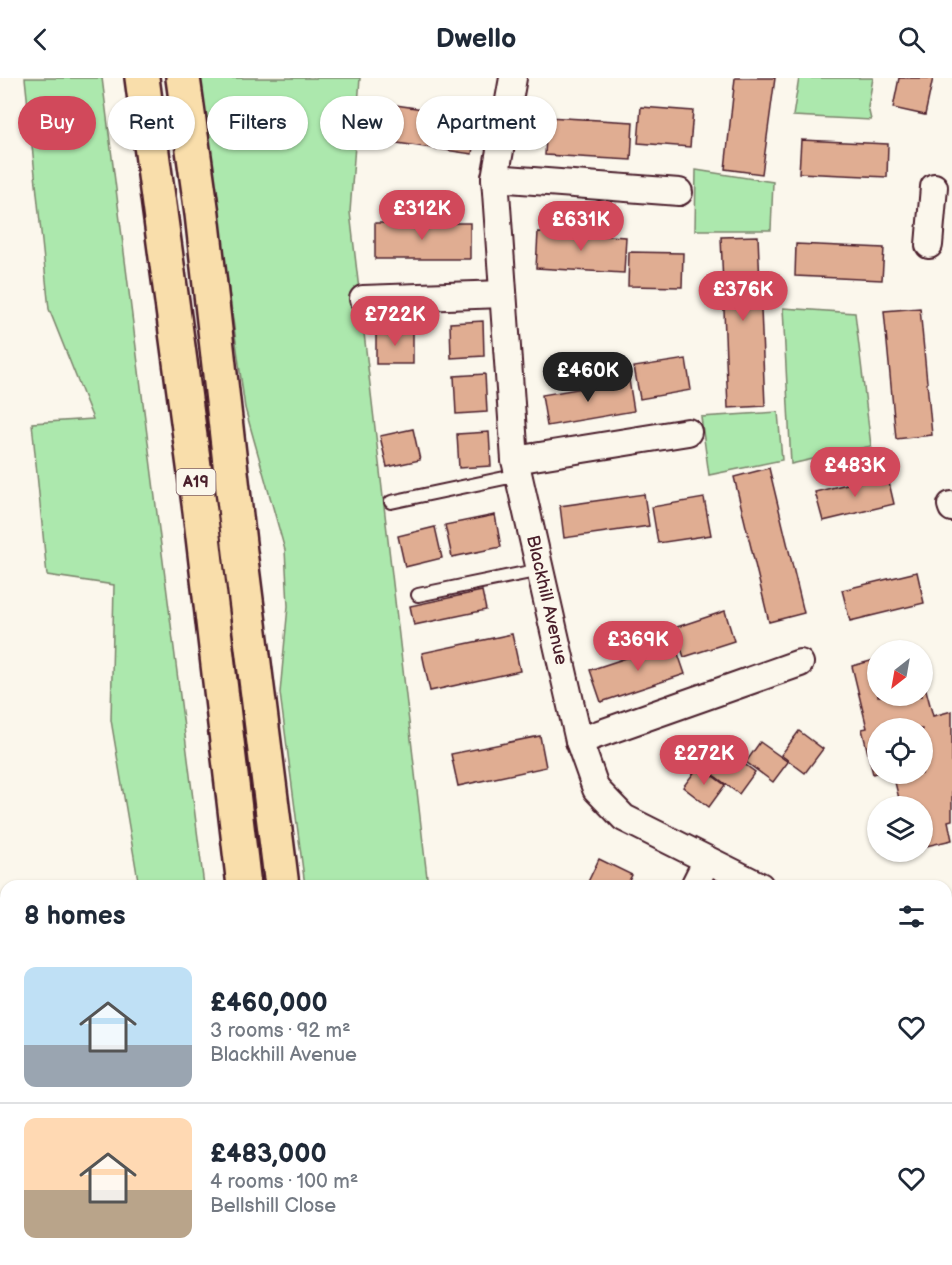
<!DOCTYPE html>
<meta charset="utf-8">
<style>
:root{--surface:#fff;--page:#f6f6f7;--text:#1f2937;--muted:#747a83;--line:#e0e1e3;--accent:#d1495b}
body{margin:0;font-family:"Balsamiq Sans",sans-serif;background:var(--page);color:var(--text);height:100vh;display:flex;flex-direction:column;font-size:22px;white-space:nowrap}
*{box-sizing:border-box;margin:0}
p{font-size:20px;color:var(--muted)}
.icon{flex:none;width:33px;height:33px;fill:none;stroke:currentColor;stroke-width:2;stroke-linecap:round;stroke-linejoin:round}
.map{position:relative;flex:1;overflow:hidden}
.panel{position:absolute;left:0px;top:802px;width:952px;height:386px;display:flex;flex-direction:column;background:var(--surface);border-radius:18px 18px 0 0;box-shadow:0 2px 4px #0004}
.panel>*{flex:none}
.hud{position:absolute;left:18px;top:18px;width:600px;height:54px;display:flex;gap:12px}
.needle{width:39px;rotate:211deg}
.controls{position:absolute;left:867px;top:562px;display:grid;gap:12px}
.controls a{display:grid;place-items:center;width:66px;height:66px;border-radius:50%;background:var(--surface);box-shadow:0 2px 4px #0004;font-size:30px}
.price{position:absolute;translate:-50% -51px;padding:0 14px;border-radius:21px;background:var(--accent);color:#fff;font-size:20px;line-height:39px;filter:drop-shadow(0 2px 3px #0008)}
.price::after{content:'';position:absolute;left:50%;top:36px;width:18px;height:14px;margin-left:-9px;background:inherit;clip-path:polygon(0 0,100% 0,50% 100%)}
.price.active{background:#222;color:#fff}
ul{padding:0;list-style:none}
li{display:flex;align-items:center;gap:18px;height:150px;padding:0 24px}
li+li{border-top:2px solid var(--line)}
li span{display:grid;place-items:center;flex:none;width:168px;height:120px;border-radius:12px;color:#555}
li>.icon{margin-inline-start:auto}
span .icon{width:72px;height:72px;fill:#fffc;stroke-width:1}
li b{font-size:26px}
h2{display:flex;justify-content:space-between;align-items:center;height:72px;padding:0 24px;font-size:26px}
.chip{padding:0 21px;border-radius:27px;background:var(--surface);box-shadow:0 2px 4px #0004;font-size:21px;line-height:54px}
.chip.active{background:var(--accent);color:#fff}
header{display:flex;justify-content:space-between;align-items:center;height:78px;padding:0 24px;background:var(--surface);font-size:27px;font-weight:800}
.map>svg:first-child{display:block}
</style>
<header><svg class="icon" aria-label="back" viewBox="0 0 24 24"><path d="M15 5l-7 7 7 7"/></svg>Dwello<svg class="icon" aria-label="search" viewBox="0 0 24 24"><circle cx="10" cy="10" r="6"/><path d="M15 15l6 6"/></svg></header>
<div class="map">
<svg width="952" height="1187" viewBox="0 0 952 1187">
<rect width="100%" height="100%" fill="#fbf7ec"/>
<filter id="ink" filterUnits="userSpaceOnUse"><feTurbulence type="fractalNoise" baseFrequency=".0167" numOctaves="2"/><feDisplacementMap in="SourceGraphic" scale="12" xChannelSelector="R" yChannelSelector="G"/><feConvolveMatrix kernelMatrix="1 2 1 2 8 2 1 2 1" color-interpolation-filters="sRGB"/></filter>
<g filter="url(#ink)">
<g fill="#ace8ad" stroke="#7b846c" stroke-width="1.5">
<path d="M25,0H102L204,808H139L111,642L114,507L47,497L32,345L93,341L49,231Z"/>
<path d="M200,0H360L350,134L428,808H305L280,615L288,528L285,472L245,330Z"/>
<path d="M799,0H873L868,29L871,42L793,38Z"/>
<path d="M696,92L773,104L771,152H695Z"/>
<path d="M783,230L855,235L871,368L791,386Z"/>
<path d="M778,334L782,382L709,397L701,339Z"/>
<path d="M946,1055L952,1057V1139L947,1144Z"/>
<path d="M354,1182H903L897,1187H354Z"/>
</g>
<g fill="#e0ad92" stroke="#4a1f2b" stroke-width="1.5">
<path d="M735,0H775L762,96L725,91Z"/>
<path d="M899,0H933L925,37L893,30Z"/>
<path d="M382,25L477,39L472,76L377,62Z"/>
<path d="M641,29L693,33L690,69L638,65Z"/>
<path d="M547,39L633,44L631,82L545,77Z"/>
<path d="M801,62L888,66L887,99L799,95Z"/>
<rect x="375" y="145" width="95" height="36"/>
<path d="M538,154L626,159L624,195L536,190Z"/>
<path d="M758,158L765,328L728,330L721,159Z"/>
<path d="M796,166L884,170L882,202L795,198Z"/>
<path d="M629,174L683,175L682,209L628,208Z"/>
<path d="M920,230L932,357L896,361L884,233Z"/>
<path d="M483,243L484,278L451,280L450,245Z"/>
<path d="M413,252V286H376V253Z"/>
<path d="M686,281L691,312L640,321L634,289Z"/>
<path d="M485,296L487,334L456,336L454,298Z"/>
<path d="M629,302L634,333L547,348L542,317Z"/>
<path d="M413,351L420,382L387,389L380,358Z"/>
<path d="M489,354L491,388L459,390L457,356Z"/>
<path d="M769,390L804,535L769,544L734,399Z"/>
<path d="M887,396L894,426L823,443L815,414Z"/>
<path d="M644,416L649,448L564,460L560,428Z"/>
<path d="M704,420L711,457L658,465L652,429Z"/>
<path d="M495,437L501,469L452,479L445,447Z"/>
<path d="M435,449L442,480L405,489L398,458Z"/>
<path d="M917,494L924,525L850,543L842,512Z"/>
<path d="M482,513L486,532L414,547L410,528Z"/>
<path d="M725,533L734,563L684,579L674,550Z"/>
<path d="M512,556L520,593L430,613L422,575Z"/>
<path d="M674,564L685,596L601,624L590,592Z"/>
<path d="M878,581V618H922V597L933,638L952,633V742L948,743L952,762L922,769V729H901L893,696H922V651H878V694L873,696L862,651L867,650L852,588Z"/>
<path d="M799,653L823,671L805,695L781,677Z"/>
<path d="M540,658L546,689L458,708L451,676Z"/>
<path d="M760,664L788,684L773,704L746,684Z"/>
<path d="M728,674L755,694L739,716L712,696Z"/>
<path d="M699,688L725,707L709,729L683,709Z"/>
<path d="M599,781L632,797L626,808H586Z"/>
<path d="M952,1022V1052L946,1050V1033Z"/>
</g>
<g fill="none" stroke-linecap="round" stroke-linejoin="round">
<g stroke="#4a1f2b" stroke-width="16">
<g id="lane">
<path d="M391,424L519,397"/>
<path d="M418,517L540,492"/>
</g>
</g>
<g stroke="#4a1f2b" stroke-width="30">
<g id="street">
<path d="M513,0L495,100L515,382L579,663L596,711L624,740L760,808"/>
<path d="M495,100L679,114"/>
<path d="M929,167L934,109"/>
<path d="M363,221L503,216"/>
<path d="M515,382L688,354"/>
<path d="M951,427L952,430"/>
<path d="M579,663L800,585"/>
<path d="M694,808L707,782"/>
<path d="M946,903L952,906"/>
</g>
</g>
<g stroke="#4a1f2b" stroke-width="38">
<g id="secondary">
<path d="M946,1163L952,1158"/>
<path d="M922,1187L927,1182"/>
</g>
</g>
<g stroke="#4a1f2b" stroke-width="38">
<g id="highway">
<path d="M142,0L200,433L244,808"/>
<path d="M183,0L202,136L240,474L282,808"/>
<path d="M288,1182L289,1187"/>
<path d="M329,1182V1187"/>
</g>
</g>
<use href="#lane" stroke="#fbf7ec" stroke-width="12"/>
<use href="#street" stroke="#fbf7ec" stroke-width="26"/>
<use href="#secondary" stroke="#fbf7ec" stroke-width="33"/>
<use href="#highway" stroke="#f9deab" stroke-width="33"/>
</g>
</g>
<g text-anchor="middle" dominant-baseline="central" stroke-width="4.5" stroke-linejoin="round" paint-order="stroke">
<rect fill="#fbf7ec" stroke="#7f6065" stroke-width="1.5" x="176.5" y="391" width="39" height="26" rx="4.5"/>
<g font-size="16" font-weight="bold" fill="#4a1f2b">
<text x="196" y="404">A19</text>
</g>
<g font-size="18" fill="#4a1f2b" stroke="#fbf7ec">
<text transform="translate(547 522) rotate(77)">Blackhill Avenue</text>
</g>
</g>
</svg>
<div class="controls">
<a><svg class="needle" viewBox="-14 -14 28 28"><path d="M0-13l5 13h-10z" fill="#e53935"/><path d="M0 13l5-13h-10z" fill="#747a83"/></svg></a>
<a><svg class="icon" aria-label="locate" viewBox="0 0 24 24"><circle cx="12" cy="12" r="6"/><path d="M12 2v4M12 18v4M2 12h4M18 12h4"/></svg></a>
<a><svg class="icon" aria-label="layers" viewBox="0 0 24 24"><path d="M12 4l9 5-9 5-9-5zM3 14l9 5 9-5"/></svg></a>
</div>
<b class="price" style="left:422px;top:163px">£312K</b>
<b class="price" style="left:581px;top:174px">£631K</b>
<b class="price" style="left:743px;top:244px">£376K</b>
<b class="price" style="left:395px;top:269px">£722K</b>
<b class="price active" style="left:588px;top:325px">£460K</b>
<b class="price" style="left:855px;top:420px">£483K</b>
<b class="price" style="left:638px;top:594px">£369K</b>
<b class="price" style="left:704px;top:708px">£272K</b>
<div class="hud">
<a class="chip active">Buy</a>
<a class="chip">Rent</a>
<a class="chip">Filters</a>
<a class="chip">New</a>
<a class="chip">Apartment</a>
</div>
<section class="panel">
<h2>8 homes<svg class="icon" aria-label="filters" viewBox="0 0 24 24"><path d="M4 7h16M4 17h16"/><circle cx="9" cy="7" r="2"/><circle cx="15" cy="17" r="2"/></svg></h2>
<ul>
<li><span style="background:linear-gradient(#bfe0f5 65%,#9aa5b1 0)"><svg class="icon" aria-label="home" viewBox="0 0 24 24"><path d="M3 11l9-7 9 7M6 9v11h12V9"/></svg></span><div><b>£460,000</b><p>3 rooms · 92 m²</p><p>Blackhill Avenue</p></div><svg class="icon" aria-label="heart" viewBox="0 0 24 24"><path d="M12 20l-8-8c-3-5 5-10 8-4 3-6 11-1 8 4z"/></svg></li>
<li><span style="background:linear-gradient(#ffd9b3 60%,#b9a48a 0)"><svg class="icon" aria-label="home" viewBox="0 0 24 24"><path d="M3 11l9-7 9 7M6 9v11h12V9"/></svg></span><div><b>£483,000</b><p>4 rooms · 100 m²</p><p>Bellshill Close</p></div><svg class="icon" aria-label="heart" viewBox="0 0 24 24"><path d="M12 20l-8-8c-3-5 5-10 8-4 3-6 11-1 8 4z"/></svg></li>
</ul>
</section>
</div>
